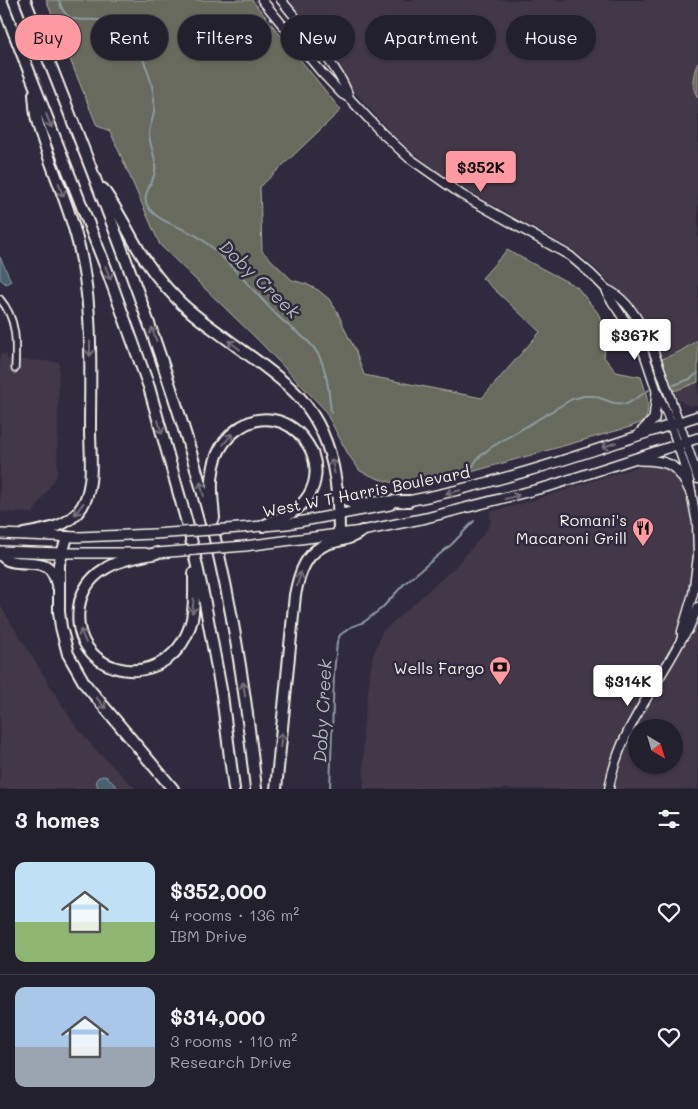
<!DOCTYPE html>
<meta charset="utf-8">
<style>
:root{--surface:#23202e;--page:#2f2d3a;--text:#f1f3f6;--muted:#a3a3aa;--line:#403e4a;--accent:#ff9aa2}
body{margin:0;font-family:Mali,sans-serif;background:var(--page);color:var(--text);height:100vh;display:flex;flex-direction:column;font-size:19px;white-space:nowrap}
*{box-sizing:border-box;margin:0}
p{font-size:16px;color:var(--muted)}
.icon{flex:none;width:28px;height:28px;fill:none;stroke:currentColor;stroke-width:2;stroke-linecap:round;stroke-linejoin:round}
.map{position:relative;height:789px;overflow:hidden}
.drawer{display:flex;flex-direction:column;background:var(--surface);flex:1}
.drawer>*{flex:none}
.banner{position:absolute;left:15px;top:15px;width:669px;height:45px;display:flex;gap:10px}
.needle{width:32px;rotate:142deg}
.fabs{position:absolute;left:628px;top:719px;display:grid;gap:10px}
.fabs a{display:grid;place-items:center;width:55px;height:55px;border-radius:50%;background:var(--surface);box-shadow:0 1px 4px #0004,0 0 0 1px var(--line);font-size:25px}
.price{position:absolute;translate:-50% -42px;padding:0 11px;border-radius:5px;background:#fff;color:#222;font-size:16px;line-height:32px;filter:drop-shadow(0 1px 2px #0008)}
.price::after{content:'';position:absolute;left:50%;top:30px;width:15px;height:11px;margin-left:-8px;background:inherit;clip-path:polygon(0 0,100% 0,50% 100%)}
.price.current{background:var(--accent);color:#111}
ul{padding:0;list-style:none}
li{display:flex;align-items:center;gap:15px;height:125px;padding:0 15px}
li+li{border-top:1px solid var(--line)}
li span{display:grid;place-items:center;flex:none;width:140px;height:100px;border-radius:10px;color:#555}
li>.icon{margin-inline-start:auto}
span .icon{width:60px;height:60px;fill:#fffc;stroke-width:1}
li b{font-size:21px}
h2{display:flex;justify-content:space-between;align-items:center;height:60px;padding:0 15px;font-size:21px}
.chip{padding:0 18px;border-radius:22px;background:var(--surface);box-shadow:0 1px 4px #0004,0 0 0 1px var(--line);font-size:18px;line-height:45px}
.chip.current{background:var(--accent);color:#111}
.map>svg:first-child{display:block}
</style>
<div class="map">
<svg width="698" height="789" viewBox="0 0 698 789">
<rect width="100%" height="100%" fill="#2f2a3d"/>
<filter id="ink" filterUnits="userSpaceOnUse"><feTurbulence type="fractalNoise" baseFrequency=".02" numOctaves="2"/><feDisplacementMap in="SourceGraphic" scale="10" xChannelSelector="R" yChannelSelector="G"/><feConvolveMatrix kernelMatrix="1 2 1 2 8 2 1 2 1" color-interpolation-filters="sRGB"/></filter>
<g filter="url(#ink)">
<g fill="#423847" fill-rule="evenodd">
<path d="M286,0H698V62L694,73L695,94L698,98V340L679,352L660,360L629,303L605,277L585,259L563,244L449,180L411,151L393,135L353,90L325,49Z"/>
<path d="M0,354H7V359L59,362L57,475L33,513L0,512Z"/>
<path d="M698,382V405L689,406L679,400L674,391Z"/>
<path d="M649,463L672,468L688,492L694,536L692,577L682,621L669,650L628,719L612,755L603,789H364L363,731L372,659L382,632L456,566L486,531L491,522L489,512L521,504Z"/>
<path d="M0,605L74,724L95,749L136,789H0Z"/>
<path d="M698,614V789H615L620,766L633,733L683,647ZM636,728H674V765H636Z"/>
</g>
<g fill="#686b5d" stroke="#aeaea2">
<path d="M46,0H252L341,110L260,187L262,251L292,280L306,284L318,290L329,299L337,311L348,336L355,349L364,375L482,398L540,332L482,278L507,250L577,287L598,313L607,335L604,357L616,372L641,377C646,392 651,406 645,421L630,427L436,482L406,486L379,479L360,471L348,454L324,409L259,341L160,245L110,131L97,126Z"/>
<path d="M698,62V98C690,86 693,74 698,62Z"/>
<path d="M698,340V382L674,391L660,360L679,352Z"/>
</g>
<g fill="#486171" stroke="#8d9ba1">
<path d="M0,257L11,281L6,284L0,279Z"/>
<path d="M104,776L107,777L119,789H98L96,780L99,777Z"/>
</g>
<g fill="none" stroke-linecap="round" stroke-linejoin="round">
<g stroke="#8d9ba1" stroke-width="2">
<path d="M59,0C66,29 86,16 105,21C118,24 130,36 137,47C147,65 156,91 154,112C153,120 149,127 149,134C150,147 157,158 155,171C154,183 140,195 148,207C159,223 184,227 200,238C231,261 253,292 280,318C293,331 309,338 318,354C328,372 329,394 331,413"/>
<path d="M674,385L690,379L698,373"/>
<path d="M471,469L478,458L490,448L572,399L584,396H594L614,403L627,404L649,390"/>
<path d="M330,789L334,674L337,642L340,635L351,627L364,622L382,608L405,583L452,544L474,521"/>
</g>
<g stroke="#f4f1e8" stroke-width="9">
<path id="street" d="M0,299C18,320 16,344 15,369"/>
</g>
<g stroke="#f4f1e8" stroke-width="11">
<g id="secondary">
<path d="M262,0L322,73L342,94L349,98L381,132L409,158L462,195L570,256L591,274L606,289L609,297L632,331L644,353L657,392L668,416L688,476L697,523L698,556L693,594L682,631V638"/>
<path d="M281,0C298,21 344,73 349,98"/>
<path d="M606,289C642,304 660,369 672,403C681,428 690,453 698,479"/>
<path d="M609,789C618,731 656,689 682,638L688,630L698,607"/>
</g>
</g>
<g stroke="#f4f1e8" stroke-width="12">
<g id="primary">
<path d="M640,433L654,419L657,392"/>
<path d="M639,460C670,460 678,465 691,493"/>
<path d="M403,502C504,483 600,448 698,416"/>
<path d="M240,528L287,524L390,505"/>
<path d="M0,534L78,537L154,534"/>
<path d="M245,546L362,531L426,518L550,486L698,438"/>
<path d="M0,551L62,553H145"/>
</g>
</g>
<g stroke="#f4f1e8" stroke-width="14">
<g id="highway">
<path d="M1,0L108,273L149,387L189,530L204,598L222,695L234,789"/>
<path d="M25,0C94,177 167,351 214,535C235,618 247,704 256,789"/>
<path d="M103,189C114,205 123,221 132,238C144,261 161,283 179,301C194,316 211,327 227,339C247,354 268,368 287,385C331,423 339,477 339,533"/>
<path d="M337,489C352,511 359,503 381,502C391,501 400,501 409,501"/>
<path d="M214,518C213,503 210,486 213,472C215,456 222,442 234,432C285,388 350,469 294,511C285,517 273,521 263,526"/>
<path d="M24,534C44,530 64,528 78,512C96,491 90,456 90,431C90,366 94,299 76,235C66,198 49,162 38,124C35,115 35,104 34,94"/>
<path d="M67,537L59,564V612L61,627L68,654L85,684L173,789"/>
<path d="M157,553C139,557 119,559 103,570C90,578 81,592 79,607C69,680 173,697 192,619C195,604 194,588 194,573"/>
<path d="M0,554C3,557 6,560 10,561C31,566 51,555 57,585"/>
<path d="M276,789L295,595C299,574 306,550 330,543C345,539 348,540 362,531"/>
</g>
</g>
<use href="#street" stroke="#2f2a3d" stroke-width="5.5"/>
<use href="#secondary" stroke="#2f2a3d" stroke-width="8"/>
<use href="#primary" stroke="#2f2a3d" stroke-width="9"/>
<use href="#highway" stroke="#2f2a3d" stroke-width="10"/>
<g stroke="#f4f1e8" stroke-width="12" stroke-linecap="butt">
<g id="primary-bridge">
<path d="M154,534L240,528"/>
<path d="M157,553L245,546"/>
</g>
</g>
<use href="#primary-bridge" stroke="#2f2a3d" stroke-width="9"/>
</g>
<defs><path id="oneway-shaft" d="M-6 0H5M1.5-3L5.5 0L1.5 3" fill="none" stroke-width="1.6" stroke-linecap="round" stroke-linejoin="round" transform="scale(1.25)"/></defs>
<g stroke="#747079">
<use href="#oneway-shaft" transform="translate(49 121) rotate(68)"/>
<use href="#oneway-shaft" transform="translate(61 190) rotate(72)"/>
<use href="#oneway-shaft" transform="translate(108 273) rotate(69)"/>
<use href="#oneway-shaft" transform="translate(154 334) rotate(-109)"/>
<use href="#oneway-shaft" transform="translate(234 345) rotate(-143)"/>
<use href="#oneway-shaft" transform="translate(90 349) rotate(90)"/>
<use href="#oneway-shaft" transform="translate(160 427) rotate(74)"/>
<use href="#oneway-shaft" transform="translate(228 439) rotate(-50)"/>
<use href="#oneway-shaft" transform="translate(609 445) rotate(161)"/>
<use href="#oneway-shaft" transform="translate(333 466) rotate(-102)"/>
<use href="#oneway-shaft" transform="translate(202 489) rotate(-104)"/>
<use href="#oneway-shaft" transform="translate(453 492) rotate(167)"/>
<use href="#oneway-shaft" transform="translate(512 497) rotate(-15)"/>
<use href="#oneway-shaft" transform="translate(79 509) rotate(126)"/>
<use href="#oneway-shaft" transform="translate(299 579) rotate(-75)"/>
<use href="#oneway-shaft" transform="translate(193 606) rotate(95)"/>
<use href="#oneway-shaft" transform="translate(83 636) rotate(-113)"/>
<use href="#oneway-shaft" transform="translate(244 689) rotate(-99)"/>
<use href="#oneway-shaft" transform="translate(101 703) rotate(50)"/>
<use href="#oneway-shaft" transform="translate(281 740) rotate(-84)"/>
</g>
</g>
<defs>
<g id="restaurant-pin" transform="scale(1.125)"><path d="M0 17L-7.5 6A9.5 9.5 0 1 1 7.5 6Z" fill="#ff9aa2" stroke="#2f2a3d"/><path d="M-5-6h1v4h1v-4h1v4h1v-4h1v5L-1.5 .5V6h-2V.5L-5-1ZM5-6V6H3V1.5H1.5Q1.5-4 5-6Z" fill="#111"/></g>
<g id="bank-pin" transform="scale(1.125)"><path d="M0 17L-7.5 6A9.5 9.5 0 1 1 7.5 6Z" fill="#ff9aa2" stroke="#2f2a3d"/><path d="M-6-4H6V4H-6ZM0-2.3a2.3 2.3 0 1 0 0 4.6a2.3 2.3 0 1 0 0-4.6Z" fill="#111"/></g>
</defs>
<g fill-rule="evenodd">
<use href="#restaurant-pin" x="643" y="528"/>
<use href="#bank-pin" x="500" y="667"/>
</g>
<g text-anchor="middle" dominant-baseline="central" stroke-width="5" stroke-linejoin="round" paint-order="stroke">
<g font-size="16" fill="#f4f1e8" stroke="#2f2a3d">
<text transform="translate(366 491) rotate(-11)">West W T Harris Boulevard</text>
</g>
<g font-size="16" fill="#f4f1e8" stroke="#2f2a3d" text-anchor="end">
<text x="627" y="519">Romani's<tspan x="627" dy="18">Macaroni Grill</tspan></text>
<text x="484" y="667">Wells Fargo</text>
</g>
<g font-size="18" font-style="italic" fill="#afb7b8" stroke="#2f2a3d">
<text transform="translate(260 279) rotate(44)">Doby Creek</text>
<text transform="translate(322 711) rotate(-87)">Doby Creek</text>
</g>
</g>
</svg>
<div class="fabs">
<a><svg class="needle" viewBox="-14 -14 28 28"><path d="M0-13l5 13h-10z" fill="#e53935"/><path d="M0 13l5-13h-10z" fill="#a3a3aa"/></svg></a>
</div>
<b class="price current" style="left:481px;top:193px">$352K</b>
<b class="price" style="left:635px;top:361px">$367K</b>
<b class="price" style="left:628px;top:707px">$314K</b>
<div class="banner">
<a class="chip current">Buy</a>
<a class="chip">Rent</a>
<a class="chip">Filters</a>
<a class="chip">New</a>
<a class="chip">Apartment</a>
<a class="chip">House</a>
</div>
</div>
<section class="drawer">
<h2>3 homes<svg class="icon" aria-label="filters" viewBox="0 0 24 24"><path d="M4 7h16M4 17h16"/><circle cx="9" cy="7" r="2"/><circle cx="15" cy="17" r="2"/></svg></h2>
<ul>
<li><span style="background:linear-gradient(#bfe0f5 60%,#8fb573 0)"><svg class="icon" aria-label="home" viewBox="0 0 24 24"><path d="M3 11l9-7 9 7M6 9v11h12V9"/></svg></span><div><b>$352,000</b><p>4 rooms · 136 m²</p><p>IBM Drive</p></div><svg class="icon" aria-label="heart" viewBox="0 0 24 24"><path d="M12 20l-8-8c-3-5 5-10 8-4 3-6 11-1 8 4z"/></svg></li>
<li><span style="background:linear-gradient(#a9c7e8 60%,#9aa5b1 0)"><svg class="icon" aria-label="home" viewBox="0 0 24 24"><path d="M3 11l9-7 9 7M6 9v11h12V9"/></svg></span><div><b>$314,000</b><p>3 rooms · 110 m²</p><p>Research Drive</p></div><svg class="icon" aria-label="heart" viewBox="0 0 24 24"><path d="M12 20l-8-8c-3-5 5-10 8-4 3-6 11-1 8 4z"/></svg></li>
</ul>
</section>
